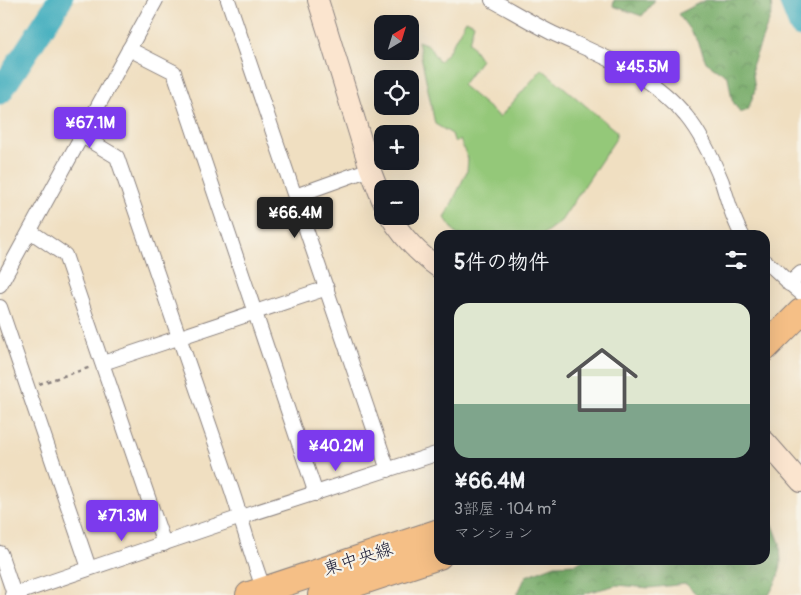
<!DOCTYPE html>
<html lang="ja">
<meta charset="utf-8">
<style>
:root{--surface:#171b24;--page:#242831;--text:#f1f3f6;--muted:#9ea1a6;--line:#363941;--accent:#7c3aed}
body{margin:0;font-family:Pangolin,"Klee One",sans-serif;background:var(--page);color:var(--text);height:100vh;display:flex;flex-direction:column;font-size:19px;white-space:nowrap}
*{box-sizing:border-box;margin:0}
p{font-size:16px;color:var(--muted)}
.icon{flex:none;width:28px;height:28px;fill:none;stroke:currentColor;stroke-width:2;stroke-linecap:round;stroke-linejoin:round}
.map{position:relative;flex:1;overflow:hidden}
.details{position:absolute;left:434px;top:230px;width:336px;height:335px;display:flex;flex-direction:column;background:var(--surface);border-radius:15px;box-shadow:0 5px 20px #0002}
.details>*{flex:none}
.needle{width:32px;rotate:38deg}
.controls{position:absolute;left:374px;top:15px;display:grid;gap:10px}
.controls a{display:grid;place-items:center;width:45px;height:45px;border-radius:10px;background:var(--surface);box-shadow:0 5px 20px #0002;font-size:25px}
.price{position:absolute;translate:-50% -42px;padding:0 11px;border-radius:5px;background:var(--accent);color:#fff;font-size:16px;line-height:32px;filter:drop-shadow(0 1px 2px #0008)}
.price::after{content:'';position:absolute;left:50%;top:30px;width:15px;height:11px;margin-left:-8px;background:inherit;clip-path:polygon(0 0,100% 0,50% 100%)}
.price.active{background:#222;color:#fff}
ul{padding:0;list-style:none}
li{display:grid;align-content:center;gap:10px;height:265px;padding:0 20px}
li+li{border-top:1px solid var(--line)}
li span{display:grid;place-items:center;height:155px;border-radius:15px;color:#555}
li>.icon{margin-inline-start:auto}
span .icon{width:90px;height:90px;fill:#fffc;stroke-width:1}
li b{font-size:21px}
h2{display:flex;justify-content:space-between;align-items:center;height:60px;padding:0 20px;font-size:21px}
.map>svg:first-child{display:block}
</style>
<div class="map">
<svg width="801" height="595" viewBox="0 0 801 595">
<defs>
<pattern id="forest-crowns" width="20" height="18" patternUnits="userSpaceOnUse" patternTransform="scale(1.25)"><rect width="20" height="18" fill="#77ac69"/><path d="M2 6a3 3 0 1 1 6 0M12 15a3 3 0 1 1 6 0" fill="none" stroke="#618c58"/></pattern>
</defs>
<rect width="100%" height="100%" fill="#f7f3e8"/>
<filter id="ink" filterUnits="userSpaceOnUse"><feTurbulence type="fractalNoise" baseFrequency=".02" numOctaves="2"/><feDisplacementMap in="SourceGraphic" scale="10" xChannelSelector="R" yChannelSelector="G"/><feConvolveMatrix kernelMatrix="1 2 1 2 8 2 1 2 1" color-interpolation-filters="sRGB"/></filter>
<filter id="wash" filterUnits="userSpaceOnUse"><feTurbulence type="fractalNoise" baseFrequency=".0096" numOctaves="4" result="noise"/><feDisplacementMap in="SourceGraphic" scale="20" xChannelSelector="R" yChannelSelector="G"/><feGaussianBlur stdDeviation="1.12" result="paint"/><feColorMatrix in="noise" values="0 0 0 0 0 0 0 0 0 0 0 0 0 0 0 0 0 1.4 0 .05"/><feComposite in="paint" operator="in"/></filter>
<g filter="url(#wash)">
<rect width="100%" height="100%" fill="#f0dfc1"/>
<path fill="#94c879" stroke="#5b755a" d="M466,20L474,24L469,42L481,60L462,85L500,117L542,69L617,132L615,140L561,221L542,235H457L445,218L467,171L468,159L460,140L455,143L452,134L435,124L418,41L428,45L439,62L448,52Z"/>
<g fill="url(#forest-crowns)" stroke="#4c6752">
<path d="M614,0H655L642,16L613,6Z"/>
<path d="M706,0H771L772,13L752,66L755,90L748,110L740,113L732,100L728,77L706,62L698,41L678,14Z"/>
<path d="M765,499L769,515L780,543L781,565L777,580L769,595H697L686,584L649,588L617,585L586,593L584,595H517L526,576L555,565L576,564L583,560H765Z"/>
</g>
<g fill="none" stroke-linecap="round" stroke-linejoin="round">
<g stroke="#40adbe" stroke-width="25">
<path d="M791,0L801,25"/>
<path d="M0,92L60,0"/>
</g>
</g>
</g>
<g filter="url(#ink)">
<g fill="none" stroke-linecap="round" stroke-linejoin="round">
<g stroke="#89807e" stroke-width="16">
<g id="street">
<path d="M228,0L388,470"/>
<path d="M492,0C512,11 532,23 552,33C599,55 652,73 686,116C701,134 713,160 722,182C728,201 732,218 742,235"/>
<path d="M129,49L174,72L316,494"/>
<path d="M82,136L117,157C154,267 192,376 230,485C242,520 251,556 264,590"/>
<path d="M295,196L370,169"/>
<path d="M30,231L65,255L164,544"/>
<path d="M765,261C778,271 788,283 801,293"/>
<path d="M789,284L801,273"/>
<path d="M0,285L156,0"/>
<path d="M0,307L89,568"/>
<path d="M103,363L327,288"/>
<path d="M0,553L14,594"/>
<path d="M12,595L241,517L439,453"/>
</g>
</g>
<g stroke="#89807e" stroke-width="22">
<g id="secondary">
<path d="M318,0L370,169L382,200"/>
<path d="M390,216C403,238 419,254 439,268"/>
<path d="M765,441L801,482"/>
</g>
</g>
<g stroke="#89807e" stroke-width="28">
<g id="highway">
<path d="M765,348L801,312"/>
<path d="M249,595L439,532"/>
<path d="M321,595L439,556"/>
</g>
</g>
<path stroke="#89807e" stroke-width="2.5" stroke-dasharray="4 4" stroke-linecap="butt" d="M39,384L91,367"/>
<use href="#street" stroke="#fff" stroke-width="14"/>
<use href="#secondary" stroke="#fbe5cf" stroke-width="20"/>
<use href="#highway" stroke="#f5bf86" stroke-width="26"/>
</g>
</g>
<g text-anchor="middle" dominant-baseline="central" stroke-width="4.5" stroke-linejoin="round" paint-order="stroke">
<g font-size="18" fill="#22223b" stroke="#f7f3e8">
<text transform="translate(358 559) rotate(-18)">東中央線</text>
</g>
</g>
</svg>
<div class="controls">
<a><svg class="needle" viewBox="-14 -14 28 28"><path d="M0-13l5 13h-10z" fill="#e53935"/><path d="M0 13l5-13h-10z" fill="#9ea1a6"/></svg></a>
<a><svg class="icon" aria-label="locate" viewBox="0 0 24 24"><circle cx="12" cy="12" r="6"/><path d="M12 2v4M12 18v4M2 12h4M18 12h4"/></svg></a>
<a>+</a>
<a>−</a>
</div>
<b class="price" style="left:642px;top:93px">¥45.5M</b>
<b class="price" style="left:90px;top:149px">¥67.1M</b>
<b class="price active" style="left:295px;top:239px">¥66.4M</b>
<b class="price" style="left:336px;top:472px">¥40.2M</b>
<b class="price" style="left:122px;top:542px">¥71.3M</b>
<section class="details">
<h2>5件の物件<svg class="icon" aria-label="filters" viewBox="0 0 24 24"><path d="M4 7h16M4 17h16"/><circle cx="9" cy="7" r="2"/><circle cx="15" cy="17" r="2"/></svg></h2>
<ul>
<li><span style="background:linear-gradient(#dfe7d0 65%,#7fa58c 0)"><svg class="icon" aria-label="home" viewBox="0 0 24 24"><path d="M3 11l9-7 9 7M6 9v11h12V9"/></svg></span><div><b>¥66.4M</b><p>3部屋 · 104 m²</p><p>マンション</p></div></li>
</ul>
</section>
</div>
